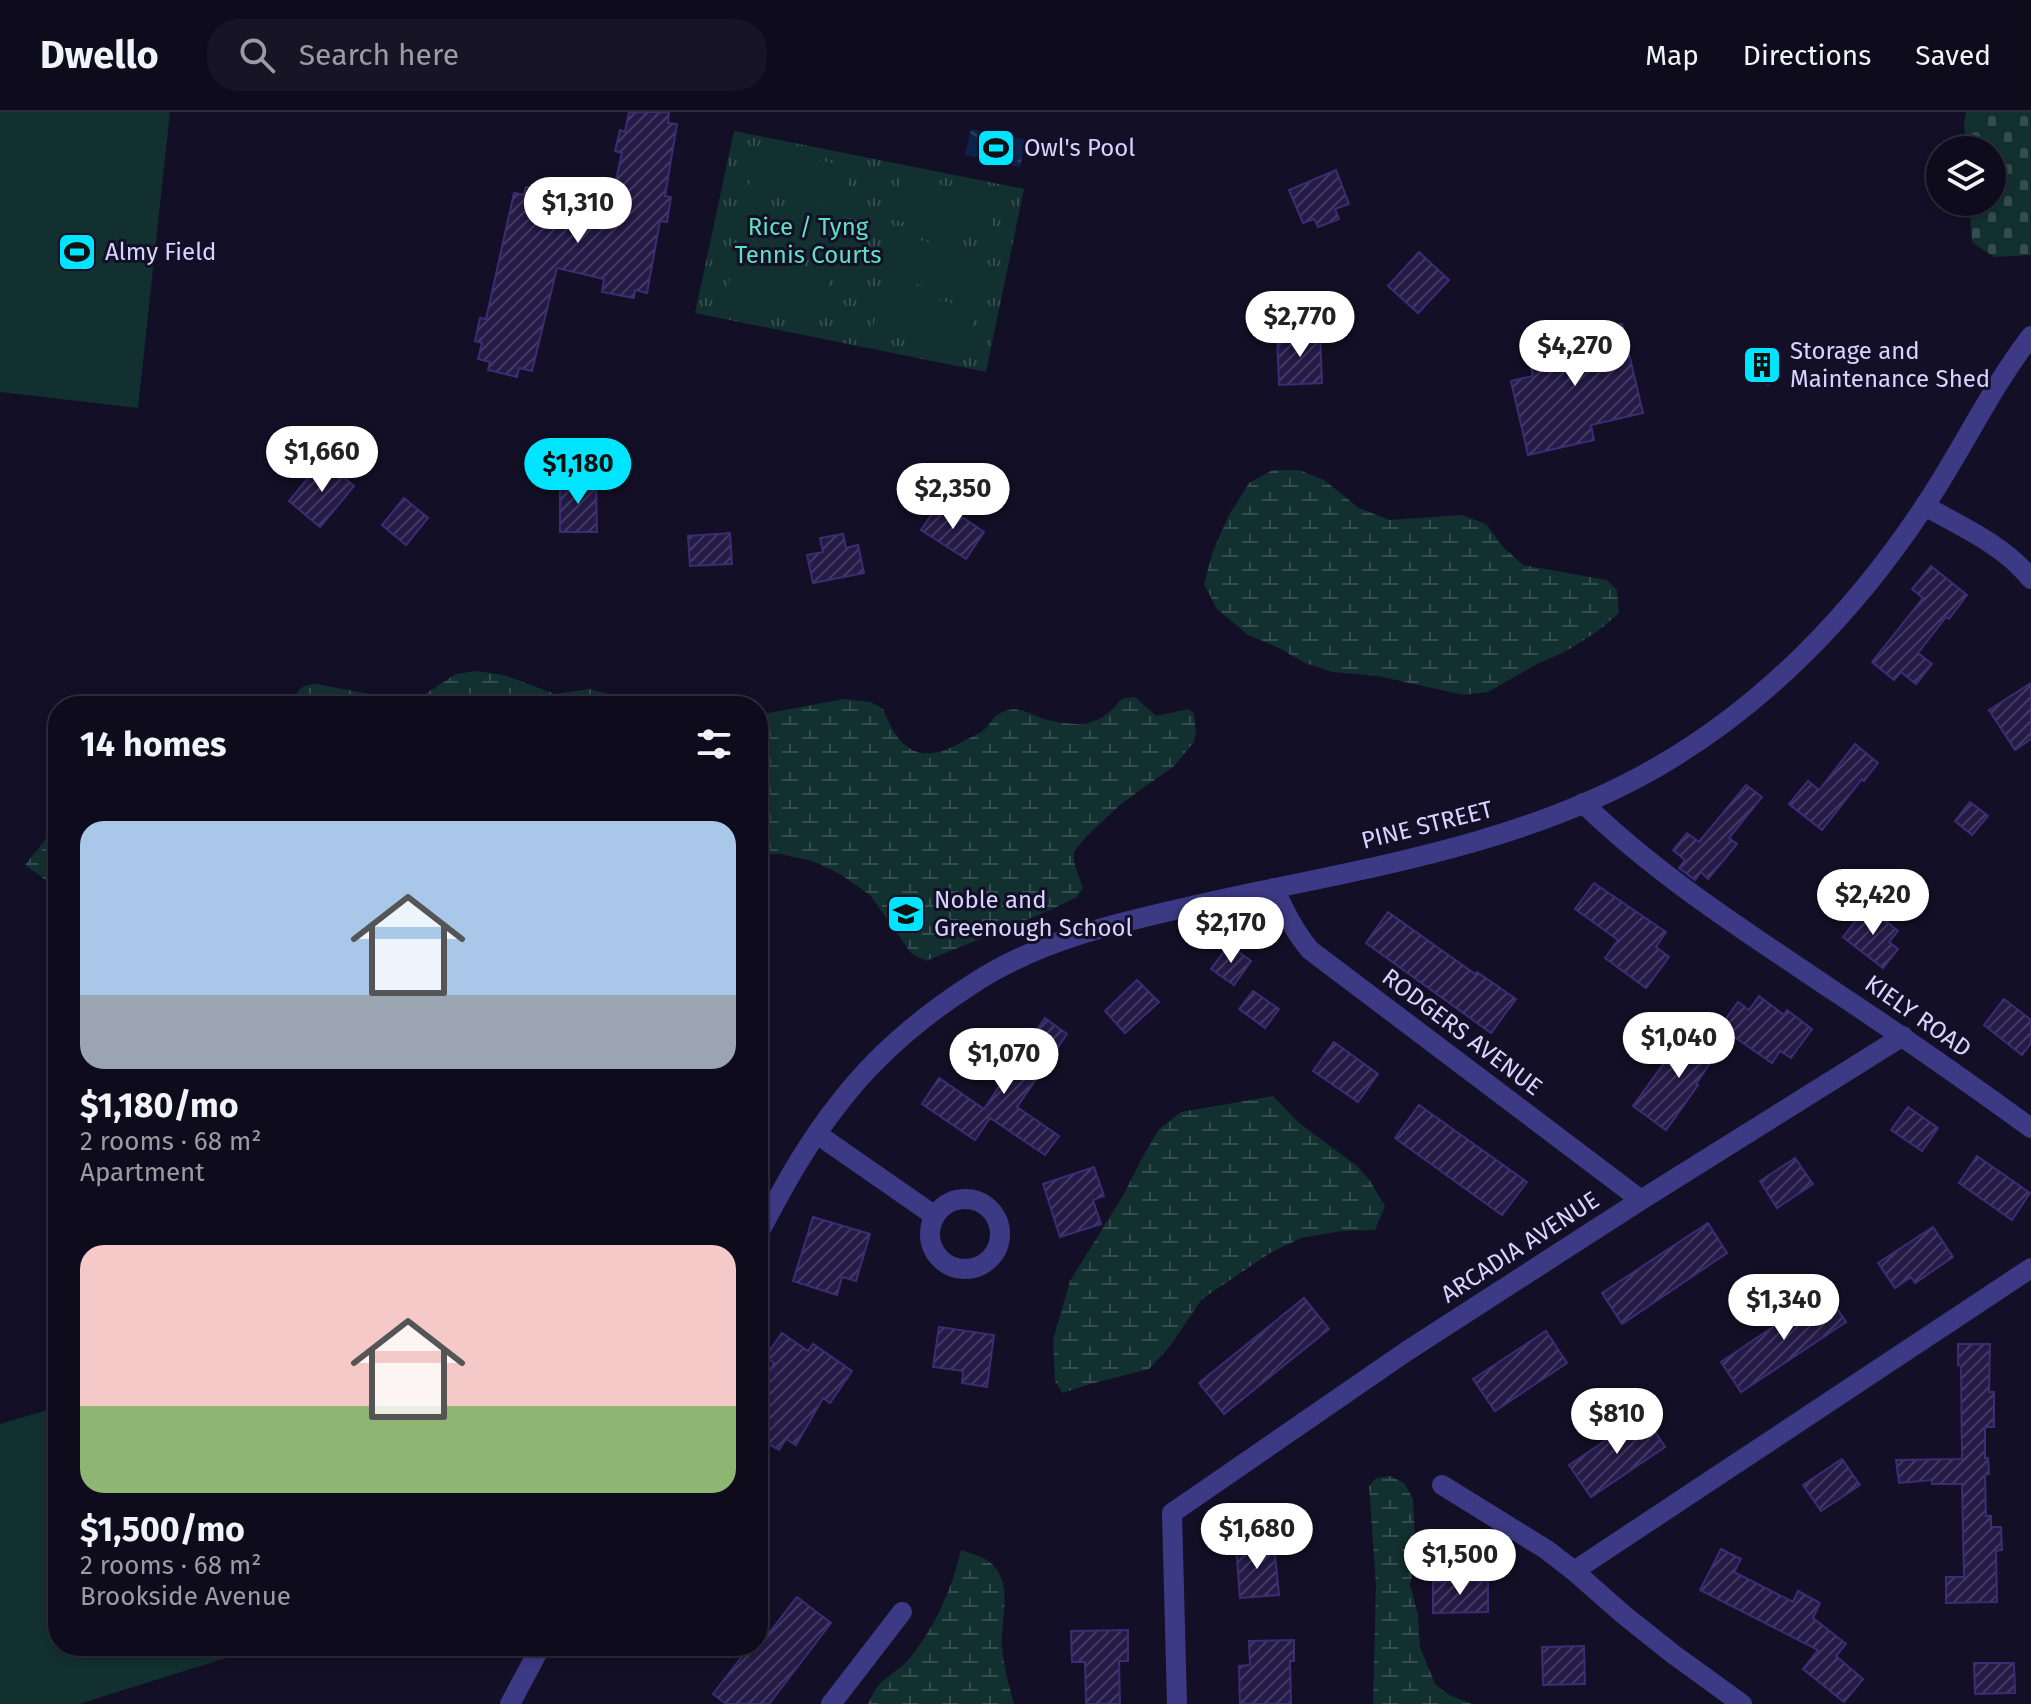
<!DOCTYPE html>
<meta charset="utf-8">
<style>
:root{--surface:#0e0b1c;--page:#171425;--text:#f1f3f6;--muted:#9b9ba3;--line:#2e2b3b;--accent:#00e5ff}
body{margin:0;font-family:"Fira Sans",sans-serif;background:var(--page);color:var(--text);height:100vh;display:flex;flex-direction:column;font-size:30px;white-space:nowrap}
*{box-sizing:border-box;margin:0}
p{font-size:26px;color:var(--muted)}
.icon{flex:none;width:44px;height:44px;fill:none;stroke:currentColor;stroke-width:2;stroke-linecap:round;stroke-linejoin:round}
.map{position:relative;flex:1;overflow:hidden}
.panel{position:absolute;left:48px;top:584px;width:720px;height:960px;display:flex;flex-direction:column;background:var(--surface);border-radius:32px;box-shadow:0 4px 12px #0003,0 0 0 2px var(--line)}
.panel>*{flex:none}
.buttons{position:absolute;left:1926px;top:24px;display:grid;gap:16px}
.buttons a{display:grid;place-items:center;width:80px;height:80px;border-radius:50%;background:var(--surface);box-shadow:0 4px 12px #0003,0 0 0 2px var(--line);font-size:40px}
.price{position:absolute;translate:-50% -68px;padding:0 18px;border-radius:28px;background:#fff;color:#222;font-size:26px;line-height:52px;filter:drop-shadow(0 2px 4px #0008)}
.price::after{content:'';position:absolute;left:50%;top:48px;width:24px;height:18px;margin-left:-12px;background:inherit;clip-path:polygon(0 0,100% 0,50% 100%)}
.price.selected{background:var(--accent);color:#111}
ul{padding:0;list-style:none}
li{display:grid;align-content:center;gap:16px;height:424px;padding:0 32px}
li span{display:grid;place-items:center;height:248px;border-radius:24px;color:#555}
li>.icon{margin-inline-start:auto}
span .icon{width:144px;height:144px;fill:#fffc;stroke-width:1}
li b{font-size:34px}
h2{display:flex;justify-content:space-between;align-items:center;height:96px;padding:0 32px;font-size:34px}
header{display:flex;align-items:center;gap:48px;box-sizing:border-box;height:112px;padding:0 40px;background:var(--surface);border-bottom:2px solid var(--line)}
header strong{font-size:38px}
nav{display:flex;gap:44px;margin-inline-start:auto;font-size:28px}
.search{width:560px;height:72px;background:var(--page);display:flex;align-items:center;gap:20px;box-sizing:border-box;padding:0 28px;border-radius:32px;color:var(--muted);font-size:30px}
.map>svg:first-child{display:block}
</style>
<header>
<strong>Dwello</strong>
<div class="search"><svg class="icon" aria-label="search" viewBox="0 0 24 24"><circle cx="10" cy="10" r="6"/><path d="M15 15l6 6"/></svg>Search here</div>
<nav><a>Map</a><a>Directions</a><a>Saved</a></nav>
</header>
<div class="map">
<svg width="2031" height="1592" viewBox="0 0 2031 1592">
<defs>
<pattern id="grass-tufts" width="24" height="20" patternUnits="userSpaceOnUse" patternTransform="scale(2)"><rect width="24" height="20" fill="#12302f"/><path d="M3 7l-1-3M5 7V3M7 7l1-3M15 17l-1-3M17 17v-4M19 17l1-3" fill="none" stroke="#344d4e"/></pattern>
<pattern id="wetland-marsh" width="20" height="14" patternUnits="userSpaceOnUse" patternTransform="scale(2)"><rect width="20" height="14" fill="#12302f"/><path d="M1 5h8M5 5V1M11 12h8M15 12V8" fill="none" stroke="#344d4e"/></pattern>
<pattern id="cemetery-stones" width="16" height="16" patternUnits="userSpaceOnUse" patternTransform="scale(2)"><rect width="16" height="16" fill="#12302f"/><path d="M2 7V4a2 2 0 0 1 4 0v3zM10 15v-3a2 2 0 0 1 4 0v3z" fill="#344d4e"/></pattern>
<pattern id="water-ripples" width="26" height="14" patternUnits="userSpaceOnUse" patternTransform="scale(2)"><rect width="26" height="14" fill="#0c2248"/><path d="M2 4q2-2 4 0t4 0M15 11q2-2 4 0t4 0" fill="none" stroke="#2f4163"/></pattern>
<pattern id="building-hatch" width="6" height="6" patternUnits="userSpaceOnUse" patternTransform="scale(2)"><rect width="6" height="6" fill="#241b47"/><path d="M-1 1l2-2M0 6l6-6M5 7l2-2" fill="none" stroke="#433b63"/></pattern>
</defs>
<rect width="100%" height="100%" fill="#130f26"/>
<path fill="url(#grass-tufts)" d="M734,19L1024,77L986,260L695,201Z"/>
<g fill="url(#wetland-marsh)">
<path d="M1273,358H1299L1324,368L1359,396L1389,408L1462,403L1486,412L1504,436L1523,453L1607,468L1617,478L1619,501L1598,519L1565,540L1539,551L1488,580L1464,583L1378,564L1333,560L1305,551L1279,536L1248,523L1217,497L1204,472L1213,439L1228,405L1249,371Z"/>
<path d="M476,559L504,563L555,582L590,577L630,588L687,594H292C297,578 300,573 316,572L396,587L419,586L456,562Z"/>
<path d="M1135,585L1156,604L1188,597L1194,601L1196,619L1194,630L1174,654L1121,692L1087,724L1074,740V750L1083,776L1077,785L1050,798L926,849L911,841L870,783L840,762L812,749L780,742H758V603L844,587L871,590L883,597C898,635 917,654 958,632C966,627 978,623 985,617C994,608 993,602 1009,598C1021,595 1033,603 1044,607C1055,610 1069,612 1081,612C1095,611 1104,605 1114,596C1117,593 1119,589 1122,587C1124,586 1133,585 1135,585Z"/>
<path d="M58,712V777L25,753Z"/>
<path d="M1273,984L1298,1010L1357,1054L1370,1069L1385,1094L1375,1118L1341,1119L1301,1126L1270,1141L1202,1187L1170,1234L1149,1257L1094,1271L1062,1281L1055,1269L1053,1228L1070,1169L1124,1082L1141,1048L1159,1017L1181,1000Z"/>
<path d="M1390,1364L1404,1371L1413,1387L1416,1447L1410,1473L1418,1503L1420,1535L1435,1572L1449,1583L1472,1592H1373L1376,1473L1369,1374L1376,1366Z"/>
<path d="M961,1438C969,1441 978,1443 985,1447C1017,1466 1000,1506 1002,1536C1004,1555 1009,1574 1014,1592H868C871,1587 873,1580 877,1575C886,1564 901,1557 910,1546C935,1515 952,1477 961,1438Z"/>
</g>
<path fill="url(#cemetery-stones)" d="M1966,0H2031V143L1994,145L1972,130L1969,90H1992V38H1966L1964,11Z"/>
<g fill="#12302f">
<path d="M0,0H170L138,296L0,280Z"/>
<path d="M757,36L852,55L843,98L748,79Z"/>
<path d="M902,65L997,84L988,127L894,108Z"/>
<path d="M747,90L841,110L832,153L738,133Z"/>
<path d="M891,122L986,142L977,185L883,165Z"/>
<path d="M734,147L829,166L820,209L726,190Z"/>
<path d="M881,177L976,196L967,239L872,220Z"/>
<path d="M58,1295V1534H264L79,1592H0V1312Z"/>
</g>
<path fill="url(#water-ripples)" d="M971,17L1026,28L1020,55L965,43Z"/>
<g fill="url(#building-hatch)" stroke="#3b2d73" stroke-width="2">
<path d="M629,0H669L668,11L677,12L665,84L671,85L667,110L660,109L647,181L635,178L634,186L602,180L604,167L557,156L532,259L519,256L517,265L488,258L490,250L478,247L482,231L475,229L480,206L486,207L514,81L524,83L526,75L550,81L548,88L563,91L559,108L605,117L622,41L615,39L620,18L625,20Z"/>
<path d="M1336,58L1349,92L1335,97L1339,107L1318,115L1314,107L1303,111L1289,78Z"/>
<path d="M1419,140L1449,168L1418,201L1388,174Z"/>
<path d="M1622,212L1643,301L1591,313L1594,328L1528,343L1511,269L1533,264L1526,234Z"/>
<path d="M1320,221L1322,271L1279,273L1277,223Z"/>
<path d="M1756,235L1780,245L1768,272L1745,262Z"/>
<path d="M323,348L354,374L320,415L289,389Z"/>
<path d="M560,368H596L597,420H560Z"/>
<path d="M404,386L428,406L406,433L382,413Z"/>
<path d="M940,390L984,420L966,447L921,418Z"/>
<path d="M730,421L732,452L690,454L688,424Z"/>
<path d="M843,422L846,436L858,433L864,461L813,471L807,443L823,440L820,426Z"/>
<path d="M1931,454L1967,483L1949,507L1946,505L1918,541L1932,552L1916,572L1901,560L1894,568L1872,550L1923,486L1912,477Z"/>
<path d="M2031,571V627L2015,638L1989,598Z"/>
<path d="M1855,632L1878,651L1864,669L1862,667L1822,718L1789,692L1808,669L1819,678Z"/>
<path d="M1746,673L1762,685L1729,726L1737,732L1708,767L1701,760L1695,768L1679,756L1685,748L1673,738L1687,721L1699,730Z"/>
<path d="M1970,690L1988,704L1972,723L1955,709Z"/>
<path d="M1594,771L1666,820L1656,835L1669,845L1646,876L1605,846L1618,828L1575,797Z"/>
<path d="M1867,794L1898,819L1889,830L1898,837L1883,856L1843,825Z"/>
<path d="M1388,800L1475,862L1477,860L1516,887L1491,921L1366,831Z"/>
<path d="M1229,833L1251,849L1234,873L1211,857Z"/>
<path d="M1137,868L1159,890L1125,921L1105,899Z"/>
<path d="M1253,879L1279,897L1265,916L1239,897Z"/>
<path d="M1759,884L1784,903L1787,898L1812,917L1791,946L1780,939L1772,951L1720,915L1738,890L1749,898Z"/>
<path d="M2004,887L2031,908V931L2022,943L1984,913Z"/>
<path d="M1045,906L1067,922L1017,995L1059,1024L1045,1043L990,1006L975,1028L922,992L939,966L984,997Z"/>
<path d="M1703,913L1725,929L1696,972L1698,973L1666,1018L1633,994L1665,950L1673,956Z"/>
<path d="M1334,930L1378,962L1358,990L1313,959Z"/>
<path d="M1419,993L1527,1070L1502,1103L1395,1026Z"/>
<path d="M1908,995L1938,1016L1922,1039L1891,1018Z"/>
<path d="M1977,1044L2030,1081L2012,1108L1959,1071Z"/>
<path d="M1795,1046L1813,1072L1777,1096L1760,1069Z"/>
<path d="M1094,1055L1104,1084L1093,1088L1101,1112L1060,1125L1043,1072Z"/>
<path d="M813,1105L870,1122L856,1169L842,1165L837,1183L793,1169Z"/>
<path d="M1708,1111L1727,1141L1622,1212L1602,1181Z"/>
<path d="M1933,1115L1953,1145L1915,1171L1911,1165L1895,1176L1878,1151Z"/>
<path d="M1826,1179L1846,1210L1741,1280L1721,1250Z"/>
<path d="M1304,1186L1329,1217L1224,1302L1199,1271Z"/>
<path d="M939,1215L994,1223L987,1275L962,1271L963,1259L933,1255Z"/>
<path d="M1546,1219L1567,1251L1495,1299L1473,1267Z"/>
<path d="M782,1221L808,1239L813,1232L852,1259L830,1291L823,1286L796,1333L786,1327L779,1338L758,1326V1278L774,1251L765,1245Z"/>
<path d="M1958,1232H1990L1989,1280H1994V1315H1985V1346H1988L1989,1362L1985,1363L1986,1404H1991V1415H2001L2002,1438L1996,1439L1997,1490L1946,1491V1465H1964L1962,1372H1932V1368L1899,1371L1896,1348L1962,1347L1961,1254L1958,1253Z"/>
<path d="M1644,1303L1665,1335L1591,1385L1569,1353Z"/>
<path d="M1842,1347L1860,1373L1821,1399L1803,1373Z"/>
<path d="M1274,1432L1279,1483L1240,1486L1236,1435Z"/>
<path d="M1721,1437L1741,1447L1734,1460L1793,1490L1798,1479L1820,1491L1813,1506L1846,1532L1836,1544L1863,1567L1844,1590L1803,1557L1818,1538L1700,1478Z"/>
<path d="M1488,1469V1500L1433,1501V1470Z"/>
<path d="M797,1485L831,1511L769,1592H726L713,1582L750,1534H759Z"/>
<path d="M1128,1518V1549H1119L1120,1592H1086L1085,1550H1072L1071,1519Z"/>
<path d="M1294,1528V1549H1290L1291,1592H1240L1239,1554L1250,1553L1249,1529Z"/>
<path d="M1584,1534L1585,1572L1543,1573L1542,1535Z"/>
<path d="M1974,1551H2014L2015,1581L1975,1582Z"/>
</g>
<g fill="none" stroke-linecap="round" stroke-linejoin="round">
<g stroke="#3d3a85" stroke-width="20">
<path d="M1925,394C1962,415 2004,433 2031,467"/>
<path d="M1583,691C1658,764 1745,819 1831,877C1899,922 1965,968 2031,1016"/>
<path d="M1274,776C1284,798 1294,819 1310,838L1641,1088"/>
<path d="M817,1022L935,1104"/>
<circle cx="965" cy="1122" r="35"/>
<path d="M758,1123C782,1077 807,1031 840,990C876,943 924,903 974,871C1046,824 1131,808 1214,789C1365,756 1523,733 1659,654C1766,592 1854,500 1922,398C1961,341 1988,280 2031,224"/>
<path d="M1442,1373L1547,1438L1574,1459L1624,1503L1673,1542L1742,1592"/>
<path d="M1574,1459L2031,1156"/>
<path d="M510,1592L541,1534"/>
<path d="M831,1592L902,1500"/>
<path d="M1177,1592L1172,1401L1407,1239L1641,1088L1903,924"/>
</g>
</g>
<defs>
<g id="stadium-square" transform="scale(2)"><rect x="-9" y="-9" width="18" height="18" rx="4" fill="#00e5ff" stroke="#130f26"/><path d="M0-5a6.5 5 0 1 0 0 10a6.5 5 0 1 0 0-10ZM-3.5-1.8h7v3.6h-7Z" fill="#111"/></g>
<g id="building-square" transform="scale(2)"><rect x="-9" y="-9" width="18" height="18" rx="4" fill="#00e5ff" stroke="#130f26"/><path d="M-4-6H4V6H1V3H-1V6H-4ZM-2.5-4.3h1.7v1.8h-1.7ZM.8-4.3h1.7v1.8H.8ZM-2.5-1h1.7V.8h-1.7ZM.8-1h1.7V.8H.8Z" fill="#111"/></g>
<g id="school-square" transform="scale(2)"><rect x="-9" y="-9" width="18" height="18" rx="4" fill="#00e5ff" stroke="#130f26"/><path d="M0-5L7-2L0 1L-7-2ZM-4 1L0 2.5L4 1V4Q0 6-4 4Z" fill="#111"/></g>
</defs>
<g fill-rule="evenodd">
<use href="#stadium-square" x="996" y="36"/>
<use href="#stadium-square" x="77" y="140"/>
<use href="#building-square" x="1762" y="253"/>
<use href="#school-square" x="906" y="802"/>
</g>
<g text-anchor="middle" dominant-baseline="central" stroke-width="6" stroke-linejoin="round" paint-order="stroke">
<g font-size="24" fill="#d9d4ff" stroke="#130f26" text-anchor="start">
<text x="1024" y="36">Owl's Pool</text>
<text x="105" y="140">Almy Field</text>
<text x="1790" y="239">Storage and<tspan x="1790" dy="28">Maintenance Shed</tspan></text>
<text x="934" y="788">Noble and<tspan x="934" dy="28">Greenough School</tspan></text>
</g>
<g font-size="24" fill="#5fe0c0" stroke="#130f26">
<text x="808" y="115">Rice / Tyng<tspan x="808" dy="28">Tennis Courts</tspan></text>
</g>
<g font-size="24" fill="#d9d4ff" stroke="#130f26">
<text transform="translate(1427 713) rotate(-14)">PINE STREET</text>
<text transform="translate(1918 904) rotate(35)">KIELY ROAD</text>
<text transform="translate(1462 920) rotate(37)">RODGERS AVENUE</text>
<text transform="translate(1520 1135) rotate(-33)">ARCADIA AVENUE</text>
</g>
</g>
</svg>
<div class="buttons">
<a><svg class="icon" aria-label="layers" viewBox="0 0 24 24"><path d="M12 4l9 5-9 5-9-5zM3 14l9 5 9-5"/></svg></a>
</div>
<b class="price" style="left:578px;top:133px">$1,310</b>
<b class="price" style="left:1300px;top:247px">$2,770</b>
<b class="price" style="left:1575px;top:276px">$4,270</b>
<b class="price" style="left:322px;top:382px">$1,660</b>
<b class="price selected" style="left:578px;top:394px">$1,180</b>
<b class="price" style="left:953px;top:419px">$2,350</b>
<b class="price" style="left:1873px;top:825px">$2,420</b>
<b class="price" style="left:1231px;top:853px">$2,170</b>
<b class="price" style="left:1679px;top:968px">$1,040</b>
<b class="price" style="left:1004px;top:984px">$1,070</b>
<b class="price" style="left:1784px;top:1230px">$1,340</b>
<b class="price" style="left:1617px;top:1344px">$810</b>
<b class="price" style="left:1257px;top:1459px">$1,680</b>
<b class="price" style="left:1460px;top:1485px">$1,500</b>
<section class="panel">
<h2>14 homes<svg class="icon" aria-label="filters" viewBox="0 0 24 24"><path d="M4 7h16M4 17h16"/><circle cx="9" cy="7" r="2"/><circle cx="15" cy="17" r="2"/></svg></h2>
<ul>
<li><span style="background:linear-gradient(#a9c7e8 70%,#9aa5b1 0)"><svg class="icon" aria-label="home" viewBox="0 0 24 24"><path d="M3 11l9-7 9 7M6 9v11h12V9"/></svg></span><div><b>$1,180/mo</b><p>2 rooms · 68 m²</p><p>Apartment</p></div></li>
<li><span style="background:linear-gradient(#f6c9c9 65%,#8fb573 0)"><svg class="icon" aria-label="home" viewBox="0 0 24 24"><path d="M3 11l9-7 9 7M6 9v11h12V9"/></svg></span><div><b>$1,500/mo</b><p>2 rooms · 68 m²</p><p>Brookside Avenue</p></div></li>
</ul>
</section>
</div>
